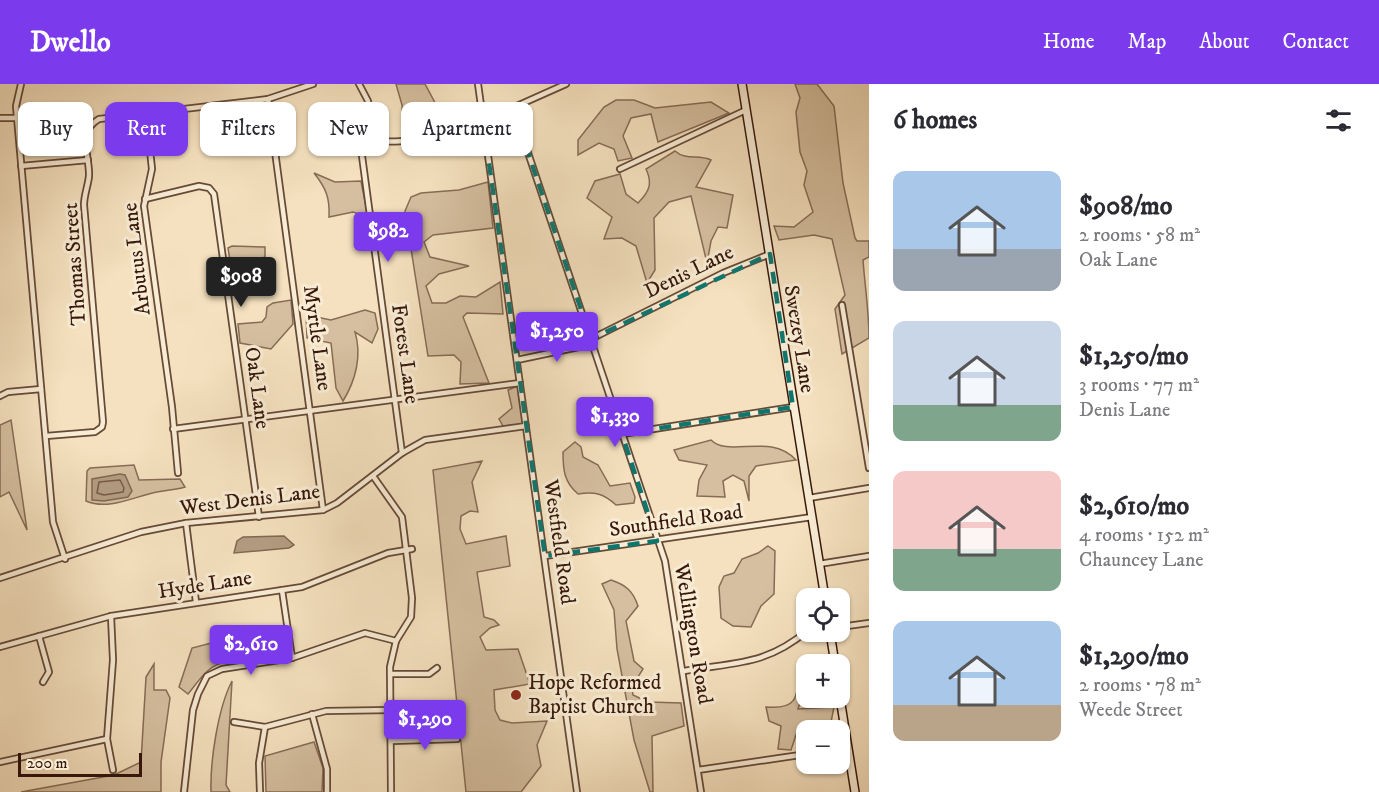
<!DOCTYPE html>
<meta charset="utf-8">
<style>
:root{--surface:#fff;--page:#f2f2f3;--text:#2b2b33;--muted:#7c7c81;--accent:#7c3aed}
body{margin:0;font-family:"IM FELL DW Pica",serif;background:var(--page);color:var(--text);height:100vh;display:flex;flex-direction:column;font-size:22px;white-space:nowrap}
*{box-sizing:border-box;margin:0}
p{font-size:20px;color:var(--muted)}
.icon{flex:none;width:33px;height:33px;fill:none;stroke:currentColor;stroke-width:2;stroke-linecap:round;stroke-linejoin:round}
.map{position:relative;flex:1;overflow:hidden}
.panel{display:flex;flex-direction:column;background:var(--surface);width:510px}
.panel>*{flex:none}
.hud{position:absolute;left:18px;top:18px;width:570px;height:54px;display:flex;gap:12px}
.controls{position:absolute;left:796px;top:504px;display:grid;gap:12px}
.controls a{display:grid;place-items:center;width:54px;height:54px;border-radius:12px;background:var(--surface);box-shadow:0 2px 4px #0004;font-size:30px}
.scale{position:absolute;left:18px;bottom:15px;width:124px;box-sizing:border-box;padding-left:6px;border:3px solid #37180b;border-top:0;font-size:16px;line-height:21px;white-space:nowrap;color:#37180b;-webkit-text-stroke:4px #f8ecd5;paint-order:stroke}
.price{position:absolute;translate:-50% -51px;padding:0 14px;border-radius:6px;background:var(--accent);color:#fff;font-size:20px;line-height:39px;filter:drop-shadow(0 2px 3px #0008)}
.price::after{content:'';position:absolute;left:50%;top:36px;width:18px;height:14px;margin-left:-9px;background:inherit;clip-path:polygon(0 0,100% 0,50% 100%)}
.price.selected{background:#222;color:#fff}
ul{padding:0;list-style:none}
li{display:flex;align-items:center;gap:18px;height:150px;padding:0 24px}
li span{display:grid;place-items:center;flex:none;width:168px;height:120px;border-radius:12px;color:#555}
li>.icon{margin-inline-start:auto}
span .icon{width:72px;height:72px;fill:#fffc;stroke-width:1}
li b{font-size:26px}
h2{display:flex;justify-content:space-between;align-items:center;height:72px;padding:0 24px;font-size:26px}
.tag{padding:0 21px;border-radius:12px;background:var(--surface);box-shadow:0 2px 4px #0004;font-size:21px;line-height:54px}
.tag.selected{background:var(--accent);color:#fff}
header{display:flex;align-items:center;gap:36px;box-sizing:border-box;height:84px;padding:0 30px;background:var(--accent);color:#fff}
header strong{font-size:28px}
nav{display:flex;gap:33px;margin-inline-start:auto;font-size:21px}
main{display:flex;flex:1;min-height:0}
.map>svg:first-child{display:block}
</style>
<header>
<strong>Dwello</strong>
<nav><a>Home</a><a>Map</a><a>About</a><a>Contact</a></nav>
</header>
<main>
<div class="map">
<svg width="869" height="708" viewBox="0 0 869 708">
<rect width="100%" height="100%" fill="#f5e1bf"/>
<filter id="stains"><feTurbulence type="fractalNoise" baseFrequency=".00333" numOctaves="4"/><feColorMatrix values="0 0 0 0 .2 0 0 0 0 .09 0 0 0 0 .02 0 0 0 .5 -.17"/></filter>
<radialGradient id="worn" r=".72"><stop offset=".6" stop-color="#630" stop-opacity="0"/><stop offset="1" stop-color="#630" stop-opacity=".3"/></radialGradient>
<g fill="#d5bfa0" stroke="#866c56" stroke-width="1.5">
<path d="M396,0H425L448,43L403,50L402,21Z"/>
<path d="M795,0H817L834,22L843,99L855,154L857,157H869V173L863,176C865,203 869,228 869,254L842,270L835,225L845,211L832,155L814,151L779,156L774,142L794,143L813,128L804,101L807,87L800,68L796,28L800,14Z"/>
<path d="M616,16H634L655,24L711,18L729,29L658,58L651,30L631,34L623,52L632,74L618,77L614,65L599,59L578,71V56L604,23Z"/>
<path d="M675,67C686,77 698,70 711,76L696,103L733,111L727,144L718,143L711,157L707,179L691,112L669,118L654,134L655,186L647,199L636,162L622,154L604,155L612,133L587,114L595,97L620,90L626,110L638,119C649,108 653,100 646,85Z"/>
<path d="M314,89L335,98L361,97L368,133L353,128L329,133C330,114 326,104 314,89Z"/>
<path d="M488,98L493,144L433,151L424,158L430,173L469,182L439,190L426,202L432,219H446L460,212L476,213L500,198L503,230L467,229L463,233L489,299L460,300L461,278L454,271L428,272L405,127L411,113L421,109L459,106Z"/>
<path d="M232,162L265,163V173L257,176L255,182L257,193L244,215L236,214L228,164Z"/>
<path d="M291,216L293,240L271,265L240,259L238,240L262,238L266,233L267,223L273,219Z"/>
<path d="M365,226L375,229L378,245L372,259L355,248C362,271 356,296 343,317L336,304L331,259L307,254L306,231L331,236Z"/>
<path d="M518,302L523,340L503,342L499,335L512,324L508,306Z"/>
<path d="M11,336L27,446L9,408L0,413V341Z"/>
<path d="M711,356C729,374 770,348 796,376L756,382L749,392V417L744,397L733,391L723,397L725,413L697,412L699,396L707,381L679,376L674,366Z"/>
<path d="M575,358L581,363L583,373L598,381L610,402L630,399L635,413L634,419L616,421C604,410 595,407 578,410C564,398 563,386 563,368Z"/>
<path d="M482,377L472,398L478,428L470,427L461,432L460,445L466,460L506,452L510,482L477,488L484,533L494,536L499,541L490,544L480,553L486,566L518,565L530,600L494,606L495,626L500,636L512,639L547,637L537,661L541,682L521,708H466L433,386Z"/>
<path d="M134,381L139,396L180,395L185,403C175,406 167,406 157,408C135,412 109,427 86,417L87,387L90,384Z"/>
<path d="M768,462L775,467L774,510L761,522L751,543L733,542L721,534L719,503L724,492L734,489L742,475L758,469Z"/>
<path d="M611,496C626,501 633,507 638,522L626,537L634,577L643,585L638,593L631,596L633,611L648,618L681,619L684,642L652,652L653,708H650L634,656L617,565L614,526L602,500Z"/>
<path d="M223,556L227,578C208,580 199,597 188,610L179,603L192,564Z"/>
<path d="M154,580V606H166L170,614L161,678V708H21L114,691L141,678L146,593Z"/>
<path d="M807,581V598L798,625L834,623L831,638L799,642L791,666L778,665L781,642L769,637L766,623C799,626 797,612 799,584Z"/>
<path d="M232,597L226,701L230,708H211C210,677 218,624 232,597Z"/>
<path d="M314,658L323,684L322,708H266L265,672Z"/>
</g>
<g fill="#b49d82" stroke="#826852" stroke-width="1.5">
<path d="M120,390L125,391L132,407L128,413L104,417L92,416V395Z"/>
<path d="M284,452L294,461L289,464L234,469L237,457L243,453Z"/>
</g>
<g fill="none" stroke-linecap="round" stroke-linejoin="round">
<path stroke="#765a46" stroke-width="1.5" d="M120,396L124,404L123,408L104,411L97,409L99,398Z"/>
<g stroke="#664a38" stroke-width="8">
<g id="street">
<path d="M21,0L16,22L53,438L65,475"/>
<path d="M359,0L368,17L362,72L402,369"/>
<path d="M478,0L577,708"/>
<path d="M268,15L323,426"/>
<path d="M513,24L665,477L701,708"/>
<path d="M146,29L152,85L144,122L172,323L178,389"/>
<path d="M0,34H17"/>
<path d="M483,37L566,0"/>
<path d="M364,54C393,62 416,55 445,49"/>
<path d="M21,82L88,76"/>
<path d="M620,85L746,26"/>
<path d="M145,115L199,102L209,104L214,110L259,433"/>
<path d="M842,221L869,384"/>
<path d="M591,255L723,189L770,170"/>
<path d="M517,276L593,260"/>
<path d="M0,312L8,308L41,305"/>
<path d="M173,345L520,299"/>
<path d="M622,350L793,323"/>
<path d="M46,352L95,348L102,343L103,338L84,121C84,111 88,102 89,92C90,71 76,48 99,35L268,15L313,0"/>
<path d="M373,392L402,433L412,514L411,533L396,557L390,583L391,708"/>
<path d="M809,414L869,404"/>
<path d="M186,439L196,518"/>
<path d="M545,472L812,433"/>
<path d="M819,480L869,472"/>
<path d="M0,494L141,448L186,439L323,426L337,419L402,369L425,356L526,342"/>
<path d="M282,506L292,574"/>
<path d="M111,532L113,576L107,655L113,686"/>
<path d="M840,543L869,539"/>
<path d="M39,552L49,588L43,598"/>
<path d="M0,563L111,532L302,503L388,469L412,465"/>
<path d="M684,587C734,578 765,582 807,547"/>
<path d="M390,590H429L437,584"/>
<path d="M312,630L327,685V708"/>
<path d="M234,638L265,643L326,627L391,626"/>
<path d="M392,657L457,655"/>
<path d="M0,678L107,655"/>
<path d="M698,686L807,670"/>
<path d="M184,708L193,626L198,610L207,592L222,585L292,574L365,549L396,557"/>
<path d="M260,708L259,679L265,643"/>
</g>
</g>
<g stroke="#37180b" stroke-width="10">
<g id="secondary">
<path d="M742,0L825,514"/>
<path d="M830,548L835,580"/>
<path d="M840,614L855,708"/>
</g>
</g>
<use href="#street" stroke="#f8ecd5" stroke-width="4.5"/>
<use href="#secondary" stroke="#f8ecd5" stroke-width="7"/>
</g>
<path fill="none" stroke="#0f766e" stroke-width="4.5" stroke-dasharray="12 8" stroke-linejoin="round" d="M513,24L591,255L770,170L793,323L622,350L657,457L545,472L483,37Z"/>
<circle fill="#8f2418" stroke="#f8ecd5" stroke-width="2" cx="516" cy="611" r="6"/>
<g text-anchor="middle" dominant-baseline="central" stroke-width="6" stroke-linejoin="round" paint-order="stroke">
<g font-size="21" fill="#37180b" stroke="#f8ecd5">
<text transform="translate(137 175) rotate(-97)">Arbutus Lane</text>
<text transform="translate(75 180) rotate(-94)">Thomas Street</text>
<text transform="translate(689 188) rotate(-26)">Denis Lane</text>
<text transform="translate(317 254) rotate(82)">Myrtle Lane</text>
<text transform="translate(799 255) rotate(81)">Swezey Lane</text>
<text transform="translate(405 270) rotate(82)">Forest Lane</text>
<text transform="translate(257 304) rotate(82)">Oak Lane</text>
<text transform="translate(250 416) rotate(-7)">West Denis Lane</text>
<text transform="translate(676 437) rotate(-8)">Southfield Road</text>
<text transform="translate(559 458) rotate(82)">Westfield Road</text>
<text transform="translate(205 501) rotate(-9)">Hyde Lane</text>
<text transform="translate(693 550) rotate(80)">Wellington Road</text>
</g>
<g font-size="21" fill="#37180b" stroke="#f8ecd5" text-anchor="start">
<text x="528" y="599">Hope Reformed<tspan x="528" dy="24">Baptist Church</tspan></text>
</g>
</g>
<rect width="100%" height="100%" filter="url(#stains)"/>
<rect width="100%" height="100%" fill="url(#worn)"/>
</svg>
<div class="controls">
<a><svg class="icon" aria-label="locate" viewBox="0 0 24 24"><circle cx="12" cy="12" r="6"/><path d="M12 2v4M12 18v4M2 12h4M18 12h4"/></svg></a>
<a>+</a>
<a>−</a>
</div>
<div class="scale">200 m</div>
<b class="price" style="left:388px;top:179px">$982</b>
<b class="price selected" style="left:241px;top:224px">$908</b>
<b class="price" style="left:557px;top:279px">$1,250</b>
<b class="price" style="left:615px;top:364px">$1,330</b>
<b class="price" style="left:251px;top:592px">$2,610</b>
<b class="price" style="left:425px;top:667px">$1,290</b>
<div class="hud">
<a class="tag">Buy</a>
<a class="tag selected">Rent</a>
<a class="tag">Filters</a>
<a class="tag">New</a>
<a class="tag">Apartment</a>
</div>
</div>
<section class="panel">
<h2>6 homes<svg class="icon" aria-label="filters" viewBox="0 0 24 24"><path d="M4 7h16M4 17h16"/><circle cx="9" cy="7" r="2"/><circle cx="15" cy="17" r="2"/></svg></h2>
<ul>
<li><span style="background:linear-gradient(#a9c7e8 65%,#9aa5b1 0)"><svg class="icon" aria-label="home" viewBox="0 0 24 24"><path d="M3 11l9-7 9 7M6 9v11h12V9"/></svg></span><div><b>$908/mo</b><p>2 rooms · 58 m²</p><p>Oak Lane</p></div></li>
<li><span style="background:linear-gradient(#c9d6e8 70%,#7fa58c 0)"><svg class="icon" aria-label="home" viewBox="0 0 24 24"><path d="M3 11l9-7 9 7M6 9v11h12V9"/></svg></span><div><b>$1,250/mo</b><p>3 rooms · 77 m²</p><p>Denis Lane</p></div></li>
<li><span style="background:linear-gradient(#f6c9c9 65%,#7fa58c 0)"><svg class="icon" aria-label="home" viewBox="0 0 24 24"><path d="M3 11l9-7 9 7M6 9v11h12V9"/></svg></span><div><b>$2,610/mo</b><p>4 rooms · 152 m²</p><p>Chauncey Lane</p></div></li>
<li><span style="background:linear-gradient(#a9c7e8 70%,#b9a48a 0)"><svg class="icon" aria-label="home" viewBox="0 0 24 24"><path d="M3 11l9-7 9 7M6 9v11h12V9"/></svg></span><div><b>$1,290/mo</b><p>2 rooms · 78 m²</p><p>Weede Street</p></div></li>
</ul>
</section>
</main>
